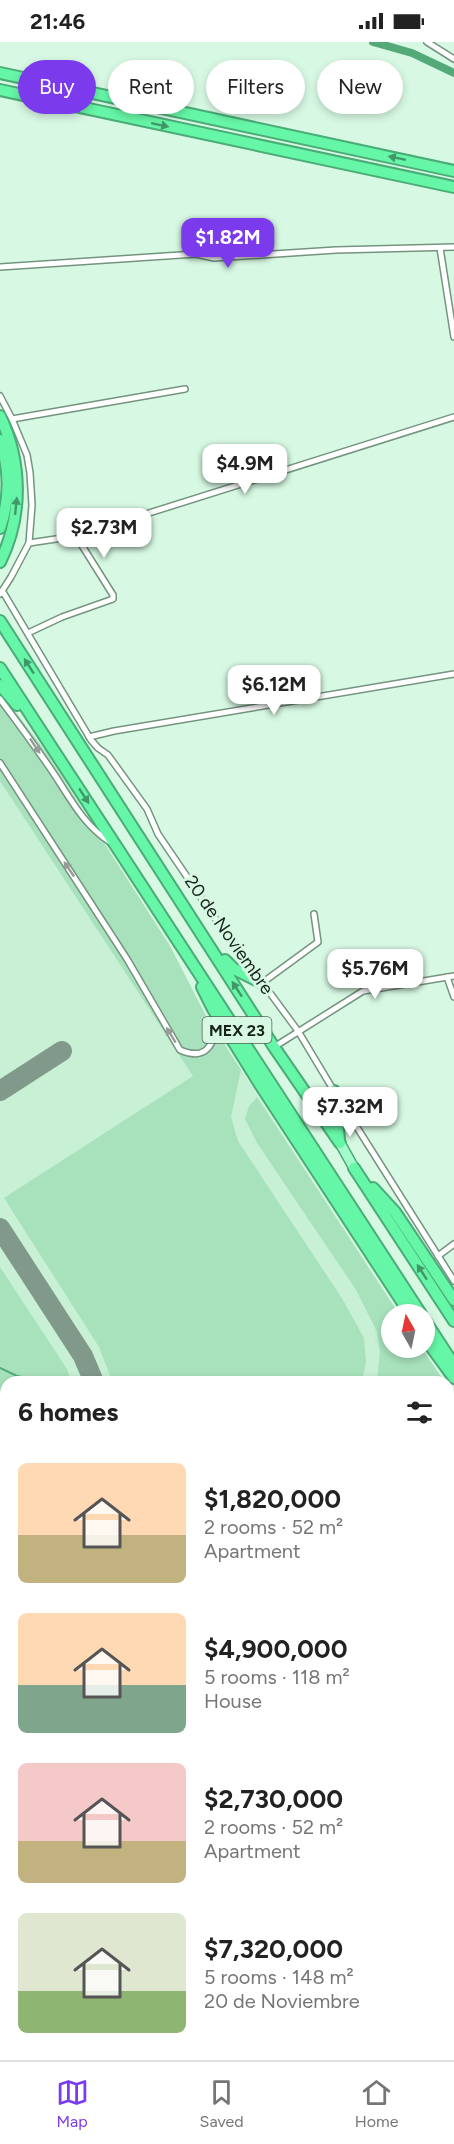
<!DOCTYPE html>
<meta charset="utf-8">
<style>
:root{--surface:#fff;--page:#f6f6f6;--text:#222;--muted:#767676;--line:#e0e0e0;--accent:#7c3aed}
body{margin:0;font-family:Figtree,sans-serif;background:var(--page);color:var(--text);height:100vh;display:flex;flex-direction:column;font-size:22px;white-space:nowrap}
*{box-sizing:border-box;margin:0}
p{font-size:20px;color:var(--muted)}
.icon{flex:none;width:33px;height:33px;fill:none;stroke:currentColor;stroke-width:2;stroke-linecap:round;stroke-linejoin:round}
.map{position:relative;flex:1;overflow:hidden}
.drawer{position:absolute;left:0px;top:1334px;width:454px;height:686px;display:flex;flex-direction:column;background:var(--surface);border-radius:18px 18px 0 0;box-shadow:0 3px 9px #0003}
.drawer>*{flex:none}
.hud{position:absolute;left:18px;top:18px;width:418px;height:54px;display:flex;gap:12px}
.needle{width:39px;rotate:351deg}
.buttons{position:absolute;left:381px;top:1262px;display:grid;gap:12px}
.buttons a{display:grid;place-items:center;width:54px;height:54px;border-radius:50%;background:var(--surface);box-shadow:0 3px 9px #0003;font-size:30px}
.price{position:absolute;translate:-50% -51px;padding:0 14px;border-radius:12px;background:#fff;color:#222;font-size:20px;line-height:39px;filter:drop-shadow(0 2px 3px #0008)}
.price::after{content:'';position:absolute;left:50%;top:36px;width:18px;height:14px;margin-left:-9px;background:inherit;clip-path:polygon(0 0,100% 0,50% 100%)}
.price.selected{background:var(--accent);color:#fff}
ul{padding:0;list-style:none}
li{display:flex;align-items:center;gap:18px;height:150px;padding:0 18px}
li span{display:grid;place-items:center;flex:none;width:168px;height:120px;border-radius:9px;color:#555}
li>.icon{margin-inline-start:auto}
span .icon{width:72px;height:72px;fill:#fffc;stroke-width:1}
li b{font-size:26px}
h2{display:flex;justify-content:space-between;align-items:center;height:72px;padding:0 18px;font-size:26px}
.pill{padding:0 21px;border-radius:27px;background:var(--surface);box-shadow:0 3px 9px #0003;font-size:21px;line-height:54px}
.pill.selected{background:var(--accent);color:#fff}
.status{display:flex;justify-content:space-between;align-items:center;height:42px;padding:0 30px;background:var(--surface);direction:ltr}
.status svg{height:16px;fill:currentColor}
.dock{display:flex;justify-content:space-around;align-items:center;height:84px;border-top:2px solid var(--line);background:var(--surface);font-size:16px;color:var(--muted)}
.dock a{display:grid;justify-items:center;gap:3px}
.dock .selected{color:var(--accent)}
.map>svg:first-child{display:block}
</style>
<div class="status"><b>21:46</b><svg viewBox="0 0 49 12"><path d="M0 12V9h3v3zM5 12V6h3v6zM10 12V3h3v9zM15 12V0h3v12zM26 1h20v11H26zM47 4h2v5h-2z"/></svg></div>
<div class="map">
<svg width="454" height="2018" viewBox="0 0 454 2018">
<rect width="100%" height="100%" fill="#d7f9e3"/>
<path fill="#c7f0d5" d="M0,655L11,664L46,710L170,904L205,972L399,1272H392V1305H421L444,1339L6,1340V2013H277L287,2018H0Z"/>
<g fill="#a8e2bc">
<path d="M0,655L11,664L46,710L170,904L205,972L241,1028L231,1075L238,1099L343,1258L364,1296L366,1320L362,1339H112L99,1305L4,1156L193,1034L0,739Z"/>
<path d="M257,1055L399,1272H392V1305H421L444,1339H377L380,1310L377,1290L356,1248L257,1101L245,1077L249,1064Z"/>
<path d="M0,1225L67,1327L71,1339L6,1340V1590L0,1601Z"/>
<path d="M6,1725V1893L0,1888V1751Z"/>
<path d="M0,1965L6,1967V2013H109L119,2018H0Z"/>
<path d="M231,2013H277L287,2018H240Z"/>
</g>
<g fill="none" stroke-linecap="round" stroke-linejoin="round">
<g stroke="#53aa78" stroke-width="2">
<path d="M0,1326L17,1334L45,1340"/>
<path d="M448,1358H454"/>
<path d="M0,1806L6,1807"/>
</g>
<path stroke="#53aa78" stroke-width="8" d="M373,0L412,11L454,31"/>
<g stroke="#81998a" stroke-width="20">
<path d="M0,1049L62,1009"/>
<path d="M0,1186L83,1314L94,1340"/>
<path d="M0,1646L6,1632"/>
<path d="M0,1930L6,1933"/>
<path d="M156,2013L166,2018"/>
</g>
<g stroke="#759480" stroke-width="8">
<g id="street">
<path d="M427,0L454,17"/>
<path d="M440,206L454,295"/>
<path d="M0,225L196,212L214,216L336,208L454,205"/>
<path d="M0,354L12,377L27,413L30,431L32,463L29,501L11,535L0,552"/>
<path d="M12,377L185,347"/>
<path d="M29,501L76,494L454,375"/>
<path d="M3,550L91,698L98,706L108,713L147,767L158,792L217,879L298,989L334,1049L454,1239"/>
<path d="M28,591L62,575L113,557V553L76,494"/>
<path d="M0,657C18,681 35,704 52,729C69,754 83,783 110,800"/>
<path d="M89,695L114,689L454,632"/>
<path d="M0,721L127,917L180,1008C208,1020 213,1001 219,979"/>
<path d="M447,935L454,955"/>
<path d="M262,941L318,900L314,872"/>
<path d="M274,1005L363,949L454,934"/>
<path d="M438,1214L454,1202"/>
<path d="M448,1696L454,1699"/>
<path d="M448,1850L454,1849"/>
<path d="M448,1943L454,1938"/>
<path d="M376,2013L385,2018"/>
</g>
</g>
<g stroke="#4aac76" stroke-width="12">
<path id="primary" d="M340,1101L354,1126"/>
</g>
<g stroke="#4aac76" stroke-width="14">
<g id="highway">
<path d="M0,31L454,129"/>
<path d="M0,48L454,145"/>
<path d="M0,374C22,420 23,474 0,520"/>
<path d="M0,398C10,427 10,457 0,486"/>
<path d="M0,579L274,1005L340,1101"/>
<path d="M0,626L421,1272"/>
<path d="M0,643L17,663"/>
<path d="M225,918L234,927L262,941"/>
<path d="M202,945L213,967L261,1044L410,1272"/>
<path d="M334,1049L339,1097"/>
<path d="M354,1126L454,1279"/>
<path d="M373,1146L395,1170L454,1258"/>
<path d="M424,1277L454,1323"/>
<path d="M424,1295L454,1336"/>
</g>
</g>
<use href="#street" stroke="#fff" stroke-width="5"/>
<use href="#primary" stroke="#a3faca" stroke-width="9"/>
<use href="#highway" stroke="#66f6a7" stroke-width="10"/>
</g>
<defs><path id="oneway-solid" d="M-6-.8H1V-3.2L6.5 0L1 3.2V.8H-6Z" transform="scale(1.5)"/></defs>
<g fill="#429768">
<use href="#oneway-solid" transform="translate(160 83) rotate(12)"/>
<use href="#oneway-solid" transform="translate(397 116) rotate(-168)"/>
<use href="#oneway-solid" transform="translate(16 464) rotate(-84)"/>
<use href="#oneway-solid" transform="translate(29 624) rotate(-123)"/>
<use href="#oneway-solid" transform="translate(84 754) rotate(57)"/>
<use href="#oneway-solid" transform="translate(237 947) rotate(-123)"/>
<use href="#oneway-solid" transform="translate(422 1230) rotate(-123)"/>
</g>
<g fill="#979c98">
<use href="#oneway-solid" transform="translate(35 704) rotate(56)"/>
<use href="#oneway-solid" transform="translate(69 827) rotate(-124)"/>
<use href="#oneway-solid" transform="translate(171 993) rotate(-121)"/>
</g>
<g text-anchor="middle" dominant-baseline="central" stroke-width="6" stroke-linejoin="round" paint-order="stroke">
<rect fill="#d7f9e3" stroke="#516357" stroke-width="1.5" x="202.5" y="975" width="69" height="26" rx="4.5"/>
<g font-size="16" font-weight="bold" fill="#17231b">
<text x="237" y="988">MEX 23</text>
</g>
<g font-size="18" fill="#17231b" stroke="#d7f9e3">
<text transform="translate(229 893) rotate(55)">20 de Noviembre</text>
</g>
</g>
</svg>
<div class="buttons">
<a><svg class="needle" viewBox="-14 -14 28 28"><path d="M0-13l5 13h-10z" fill="#e53935"/><path d="M0 13l5-13h-10z" fill="#767676"/></svg></a>
</div>
<b class="price selected" style="left:228px;top:227px">$1.82M</b>
<b class="price" style="left:245px;top:453px">$4.9M</b>
<b class="price" style="left:104px;top:517px">$2.73M</b>
<b class="price" style="left:274px;top:674px">$6.12M</b>
<b class="price" style="left:375px;top:958px">$5.76M</b>
<b class="price" style="left:350px;top:1096px">$7.32M</b>
<div class="hud">
<a class="pill selected">Buy</a>
<a class="pill">Rent</a>
<a class="pill">Filters</a>
<a class="pill">New</a>
</div>
<section class="drawer">
<h2>6 homes<svg class="icon" aria-label="filters" viewBox="0 0 24 24"><path d="M4 7h16M4 17h16"/><circle cx="9" cy="7" r="2"/><circle cx="15" cy="17" r="2"/></svg></h2>
<ul>
<li><span style="background:linear-gradient(#ffd9b3 60%,#c2b280 0)"><svg class="icon" aria-label="home" viewBox="0 0 24 24"><path d="M3 11l9-7 9 7M6 9v11h12V9"/></svg></span><div><b>$1,820,000</b><p>2 rooms · 52 m²</p><p>Apartment</p></div></li>
<li><span style="background:linear-gradient(#ffd9b3 60%,#7fa58c 0)"><svg class="icon" aria-label="home" viewBox="0 0 24 24"><path d="M3 11l9-7 9 7M6 9v11h12V9"/></svg></span><div><b>$4,900,000</b><p>5 rooms · 118 m²</p><p>House</p></div></li>
<li><span style="background:linear-gradient(#f6c9c9 65%,#c2b280 0)"><svg class="icon" aria-label="home" viewBox="0 0 24 24"><path d="M3 11l9-7 9 7M6 9v11h12V9"/></svg></span><div><b>$2,730,000</b><p>2 rooms · 52 m²</p><p>Apartment</p></div></li>
<li><span style="background:linear-gradient(#dfe7d0 65%,#8fb573 0)"><svg class="icon" aria-label="home" viewBox="0 0 24 24"><path d="M3 11l9-7 9 7M6 9v11h12V9"/></svg></span><div><b>$7,320,000</b><p>5 rooms · 148 m²</p><p>20 de Noviembre</p></div></li>
</ul>
</section>
</div>
<nav class="dock">
<a class="selected"><svg class="icon" aria-label="map" viewBox="0 0 24 24"><path d="M3 6l6-2 6 2 6-2v14l-6 2-6-2-6 2zM9 4v14M15 6v14"/></svg>Map</a>
<a><svg class="icon" aria-label="saved" viewBox="0 0 24 24"><path d="M7 4h10v16l-5-4-5 4z"/></svg>Saved</a>
<a><svg class="icon" aria-label="home" viewBox="0 0 24 24"><path d="M3 11l9-7 9 7M6 9v11h12V9"/></svg>Home</a>
</nav>
